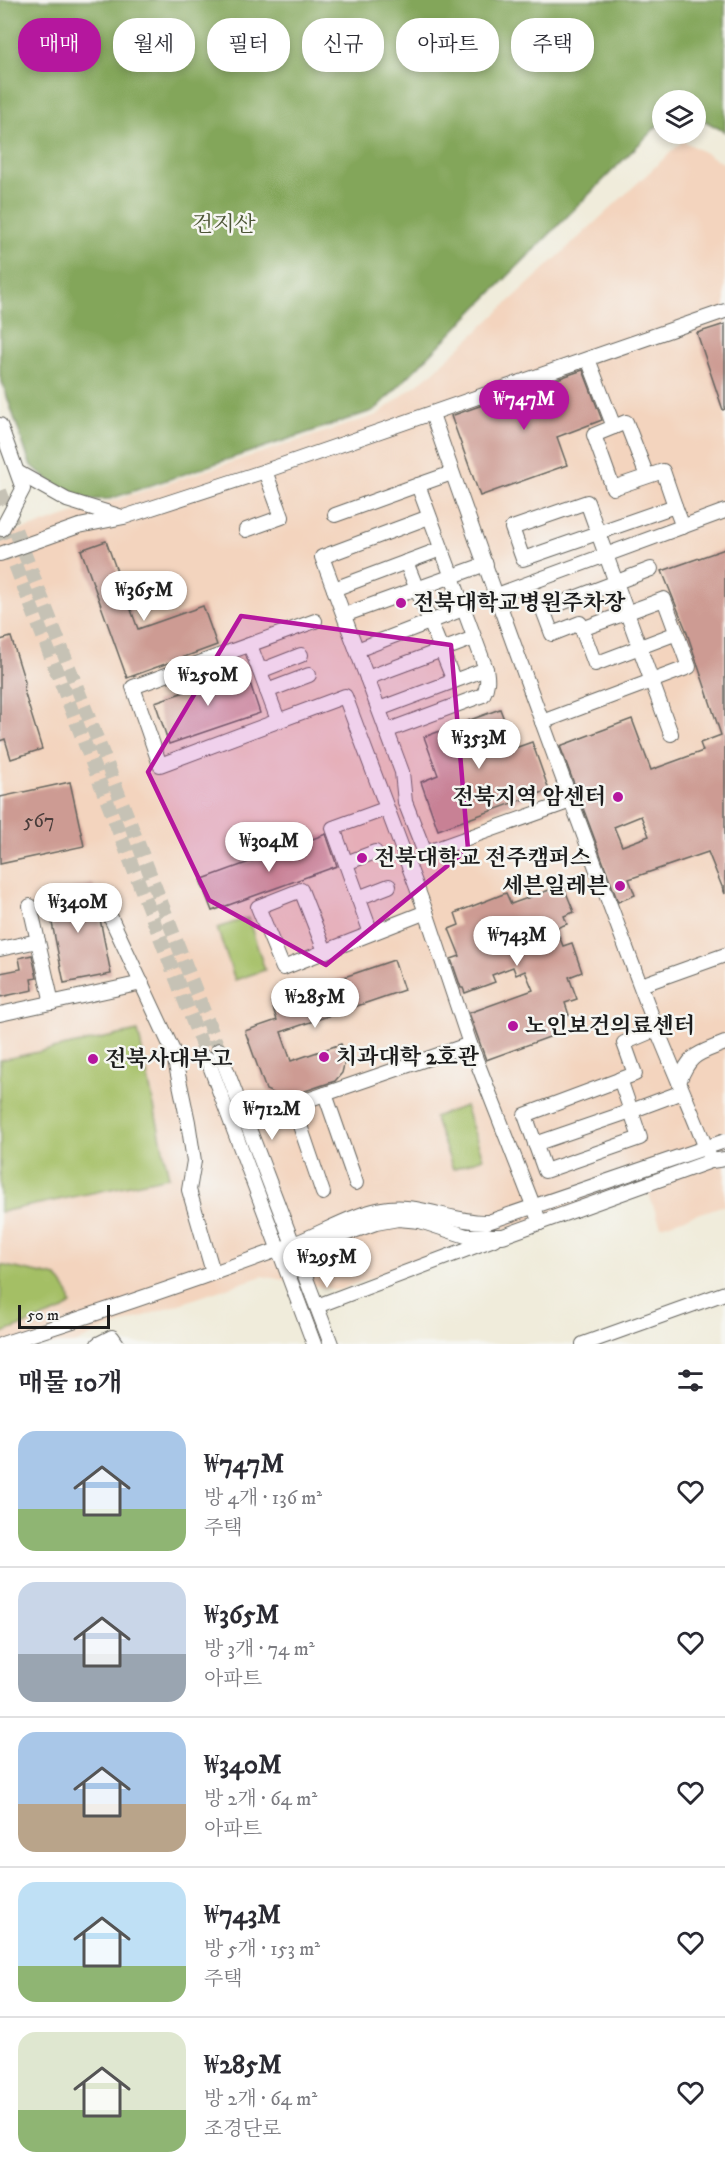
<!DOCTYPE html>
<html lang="ko">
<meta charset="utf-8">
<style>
:root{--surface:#fff;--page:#f7f7f7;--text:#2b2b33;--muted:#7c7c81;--line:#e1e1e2;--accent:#b5179e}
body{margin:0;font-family:"IM FELL DW Pica","Noto Serif KR",serif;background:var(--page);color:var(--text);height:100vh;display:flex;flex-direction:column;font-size:22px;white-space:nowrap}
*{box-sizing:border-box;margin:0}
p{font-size:20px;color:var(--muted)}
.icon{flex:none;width:33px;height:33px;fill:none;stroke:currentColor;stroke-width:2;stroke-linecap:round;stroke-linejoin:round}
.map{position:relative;height:1344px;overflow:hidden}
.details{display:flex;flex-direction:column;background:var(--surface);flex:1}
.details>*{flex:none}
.guide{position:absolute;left:18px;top:18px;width:690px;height:54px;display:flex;gap:12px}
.controls{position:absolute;left:652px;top:90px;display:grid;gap:12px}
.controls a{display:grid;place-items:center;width:54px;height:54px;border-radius:50%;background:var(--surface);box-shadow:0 3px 9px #0003;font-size:30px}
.scale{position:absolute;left:18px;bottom:15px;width:92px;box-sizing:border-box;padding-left:6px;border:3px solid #1c1c1c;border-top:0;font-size:16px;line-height:21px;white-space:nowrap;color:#1c1c1c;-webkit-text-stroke:4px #f6f6f2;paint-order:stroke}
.price{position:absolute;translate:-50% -51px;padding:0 14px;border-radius:21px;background:#fff;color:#222;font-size:20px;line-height:39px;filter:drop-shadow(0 2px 3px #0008)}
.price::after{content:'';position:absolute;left:50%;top:36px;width:18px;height:14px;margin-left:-9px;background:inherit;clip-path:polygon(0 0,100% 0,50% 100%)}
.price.on{background:var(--accent);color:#fff}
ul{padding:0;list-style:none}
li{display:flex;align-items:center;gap:18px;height:150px;padding:0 18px}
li+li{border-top:2px solid var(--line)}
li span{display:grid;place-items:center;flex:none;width:168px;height:120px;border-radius:18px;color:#555}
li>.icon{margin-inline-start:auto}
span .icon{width:72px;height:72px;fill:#fffc;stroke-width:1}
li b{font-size:26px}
h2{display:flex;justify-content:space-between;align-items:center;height:72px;padding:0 18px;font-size:26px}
.tag{padding:0 21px;border-radius:24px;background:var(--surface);box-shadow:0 3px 9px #0003;font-size:21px;line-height:54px}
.tag.on{background:var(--accent);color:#fff}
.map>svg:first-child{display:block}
</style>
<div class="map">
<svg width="725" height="1344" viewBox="0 0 725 1344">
<rect width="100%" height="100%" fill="#f6f6f2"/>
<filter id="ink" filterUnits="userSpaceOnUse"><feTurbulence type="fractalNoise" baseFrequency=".0167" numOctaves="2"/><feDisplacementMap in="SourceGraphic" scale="12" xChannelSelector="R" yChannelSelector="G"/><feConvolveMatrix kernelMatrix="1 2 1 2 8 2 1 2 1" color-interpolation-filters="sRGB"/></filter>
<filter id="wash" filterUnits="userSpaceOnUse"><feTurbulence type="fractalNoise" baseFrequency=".008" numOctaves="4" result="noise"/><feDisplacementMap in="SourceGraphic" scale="24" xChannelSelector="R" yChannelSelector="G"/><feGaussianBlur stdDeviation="1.35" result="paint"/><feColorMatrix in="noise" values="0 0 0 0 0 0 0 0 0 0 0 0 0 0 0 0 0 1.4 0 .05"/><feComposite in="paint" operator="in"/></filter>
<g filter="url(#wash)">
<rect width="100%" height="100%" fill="#f0ecdb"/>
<path fill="#f3d4be" d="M683,141L725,164V1205L661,1226L644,1182L456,1246L339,1290L262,1276L100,1331L75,1344H0V535L36,526L377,415L433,372Z"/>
<g fill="#a4bf65" stroke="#606e40" stroke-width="1.5">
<path d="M248,918L265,970L235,980L217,928Z"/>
<path d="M138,1031L169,1177L0,1212V1060Z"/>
<path d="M465,1106L483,1158L453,1169L434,1117Z"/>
<path d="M1,1265L57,1277L69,1294L71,1305L64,1310L0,1334Z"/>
</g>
<path fill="#83a65a" stroke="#50613b" stroke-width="1.5" d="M0,0H725V132L696,116V100H663V120L375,410L110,499L84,500L57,487L30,464L0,376Z"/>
<g id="blocks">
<g fill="#cd9b93" fill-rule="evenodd">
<path d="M725,324V409L723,410L697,333Z"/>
<path d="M583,370L602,420L557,437L567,465L480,496L451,416Z"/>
<path d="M106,541L138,629L203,606L217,645L127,678L81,550Z"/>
<path d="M725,549V894L708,852L629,879L635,895L618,902L560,746L632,719L651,770L703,751L700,743L721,735L686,630L662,571ZM641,816L649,836L622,846L614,827Z"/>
<path d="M11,637L25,682L24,691L42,749L11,759L5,739L0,741V640Z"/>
<path d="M246,671L260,713L169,744L155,702Z"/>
<path d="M500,709L515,748L532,742L549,790L438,830L421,782L438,775L424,737Z"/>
<path d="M70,782L84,846L0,864V797Z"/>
<path d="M326,834L337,866L212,911L200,880Z"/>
<path d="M93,884L111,974L64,983L46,893Z"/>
<path d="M563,885L574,912L564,916L567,924L556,928L563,946L572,943L582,972L569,977L577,999L565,1003L569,1015L558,1019L563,1032L486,1060L469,1013L533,990L525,971L516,975L513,967L492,975L495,982L465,993L463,988H461L451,959L460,956L449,929L459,925L455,913L506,893L511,904Z"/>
<path d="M32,955L37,978L31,979L33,990L0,997V973L21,969L19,958Z"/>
<path d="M394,960L404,990L281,1032L291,1061L341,1044L345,1052V1061L342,1073L335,1081L290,1096L282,1101L278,1095L266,1090L245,1031L277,1020L271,1002Z"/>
</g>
</g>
</g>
<g filter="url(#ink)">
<use href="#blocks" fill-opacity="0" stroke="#66655f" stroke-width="1.5"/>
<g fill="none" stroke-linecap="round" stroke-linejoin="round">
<g stroke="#c6c2b5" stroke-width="14" stroke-dasharray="14 7" stroke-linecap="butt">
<path d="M0,491L219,1050"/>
<path d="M0,526L207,1058"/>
</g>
<g stroke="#66655f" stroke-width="16">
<g id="minor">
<path d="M588,359L614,427"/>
<path d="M432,414C503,619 579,824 656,1027C674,1072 694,1116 711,1161"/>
<path d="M0,425L23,489L2,529"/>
<path d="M19,473L67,500L122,517"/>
<path d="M647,476L626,422L594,435L613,488L663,471L675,506"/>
<path d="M418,485L452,473"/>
<path d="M335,515L418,485L486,669L379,709"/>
<path d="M429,517L322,557L402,772L405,802L425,853L571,801"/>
<path d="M246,530L282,517L265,471"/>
<path d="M0,554L79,526L124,517L265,471L725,311"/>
<path d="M406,562L454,681"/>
<path d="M334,589L441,549"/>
<path d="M497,595L725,511"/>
<path d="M344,615L486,564"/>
<path d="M315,621L133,687L160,765L345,696L426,912L470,1044L540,1223"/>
<path d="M582,629L580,623L552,634L543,610L651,569"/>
<path d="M250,645L278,720"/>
<path d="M357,650L463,609"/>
<path d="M260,671L301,655"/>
<path d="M367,678L474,638"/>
<path d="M267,691L309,675"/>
<path d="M542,722L689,667L664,599L582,629L595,664L677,633"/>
<path d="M386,731L483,695C488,686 488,679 486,669"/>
<path d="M671,734L606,555L587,502L512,528L523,559L675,506L683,527"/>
<path d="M346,863L375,852"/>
<path d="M358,898L389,886"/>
<path d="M30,906L52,1003"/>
<path d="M109,914L173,1051L188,1122L194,1161L189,1190L213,1272"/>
<path d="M371,933L333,828L385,809"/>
<path d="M0,949L38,941"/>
<path d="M325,951L301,890L258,907L283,968L426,912"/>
<path d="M641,985L725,955"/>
<path d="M0,1014L142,983"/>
<path d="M657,1029L624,1043L635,1074L525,1115L545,1171L640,1138L631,1111L682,1092"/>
<path d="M219,1050L331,1344"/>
<path d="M207,1058L314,1344"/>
<path d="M679,1082C690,1053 698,1054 725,1043"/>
<path d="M325,1094L356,1183"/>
<path d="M535,1144L631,1111L620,1079"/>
<path d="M323,1193L293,1105L470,1044"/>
<path d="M302,1243L326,1241L376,1223L398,1219L420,1221L466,1236H503L711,1161L725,1159"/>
<path d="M317,1306L494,1239"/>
<path d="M2,1344C99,1313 196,1280 291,1245C323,1233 355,1212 389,1208C422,1204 454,1223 488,1222L725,1141"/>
<path d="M98,1344L112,1337L117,1344"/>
<path d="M583,1344L725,1293"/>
</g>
</g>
<use href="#minor" stroke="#fff" stroke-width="14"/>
</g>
</g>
<path fill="#b5179e" fill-opacity="0.2" stroke="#b5179e" stroke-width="4.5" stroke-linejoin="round" d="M241,616L451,645L468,849L326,965L209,900L148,772Z"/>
<g fill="#b5179e" stroke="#f6f6f2" stroke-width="2">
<circle cx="401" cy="603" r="6"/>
<circle cx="618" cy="797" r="6"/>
<circle cx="362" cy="858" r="6"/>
<circle cx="620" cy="886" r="6"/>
<circle cx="513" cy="1026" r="6"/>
<circle cx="324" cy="1057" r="6"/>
<circle cx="93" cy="1059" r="6"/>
</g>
<g text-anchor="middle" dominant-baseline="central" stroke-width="5" stroke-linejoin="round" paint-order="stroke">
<g font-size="20" fill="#483c3a">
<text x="39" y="821">567</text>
</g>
<g font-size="22" fill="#4c5536" stroke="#f6f6f2">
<text x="224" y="224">건지산</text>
</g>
<g font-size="22" font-weight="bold" fill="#1c1c1c" stroke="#f6f6f2" text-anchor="start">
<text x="413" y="603">전북대학교병원주차장</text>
<text x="606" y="797" text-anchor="end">전북지역 암센터</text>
<text x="374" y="858">전북대학교 전주캠퍼스</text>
<text x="608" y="886" text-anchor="end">세븐일레븐</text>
<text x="525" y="1026">노인보건의료센터</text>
<text x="336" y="1057">치과대학 2호관</text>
<text x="105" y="1059">전북사대부고</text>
</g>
</g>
</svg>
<div class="controls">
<a><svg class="icon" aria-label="layers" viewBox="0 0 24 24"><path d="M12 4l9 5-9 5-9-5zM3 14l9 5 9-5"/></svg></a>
</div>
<div class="scale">50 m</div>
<b class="price on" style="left:524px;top:431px">₩747M</b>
<b class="price" style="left:144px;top:622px">₩365M</b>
<b class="price" style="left:208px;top:707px">₩250M</b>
<b class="price" style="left:479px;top:770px">₩353M</b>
<b class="price" style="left:269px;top:873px">₩304M</b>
<b class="price" style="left:78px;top:934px">₩340M</b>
<b class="price" style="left:517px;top:967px">₩743M</b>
<b class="price" style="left:315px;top:1029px">₩285M</b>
<b class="price" style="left:272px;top:1141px">₩712M</b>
<b class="price" style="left:327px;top:1289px">₩295M</b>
<div class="guide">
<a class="tag on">매매</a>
<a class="tag">월세</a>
<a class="tag">필터</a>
<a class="tag">신규</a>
<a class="tag">아파트</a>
<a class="tag">주택</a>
</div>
</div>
<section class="details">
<h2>매물 10개<svg class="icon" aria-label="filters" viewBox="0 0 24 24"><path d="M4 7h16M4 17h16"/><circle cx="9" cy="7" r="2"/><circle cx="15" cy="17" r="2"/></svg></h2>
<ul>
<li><span style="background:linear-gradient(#a9c7e8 65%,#8fb573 0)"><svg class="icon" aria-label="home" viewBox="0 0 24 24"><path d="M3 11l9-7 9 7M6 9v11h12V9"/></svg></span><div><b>₩747M</b><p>방 4개 · 136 m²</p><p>주택</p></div><svg class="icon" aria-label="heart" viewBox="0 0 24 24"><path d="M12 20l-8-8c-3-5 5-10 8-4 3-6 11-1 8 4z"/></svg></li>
<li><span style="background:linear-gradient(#c9d6e8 60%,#9aa5b1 0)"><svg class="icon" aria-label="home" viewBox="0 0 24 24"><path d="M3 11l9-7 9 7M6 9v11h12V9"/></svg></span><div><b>₩365M</b><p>방 3개 · 74 m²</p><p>아파트</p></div><svg class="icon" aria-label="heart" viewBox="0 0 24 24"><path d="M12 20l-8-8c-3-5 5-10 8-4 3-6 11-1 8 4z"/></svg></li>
<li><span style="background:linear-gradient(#a9c7e8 60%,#b9a48a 0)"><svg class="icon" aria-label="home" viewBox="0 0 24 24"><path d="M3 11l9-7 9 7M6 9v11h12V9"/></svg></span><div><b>₩340M</b><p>방 2개 · 64 m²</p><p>아파트</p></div><svg class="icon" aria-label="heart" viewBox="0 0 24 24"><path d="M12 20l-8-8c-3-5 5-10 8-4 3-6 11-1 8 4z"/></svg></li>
<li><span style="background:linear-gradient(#bfe0f5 70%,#8fb573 0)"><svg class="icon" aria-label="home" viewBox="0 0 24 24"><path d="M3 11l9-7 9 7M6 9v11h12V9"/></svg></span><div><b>₩743M</b><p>방 5개 · 153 m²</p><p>주택</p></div><svg class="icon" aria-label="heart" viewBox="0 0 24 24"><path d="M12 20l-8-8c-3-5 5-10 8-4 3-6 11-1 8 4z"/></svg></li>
<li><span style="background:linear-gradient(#dfe7d0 65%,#8fb573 0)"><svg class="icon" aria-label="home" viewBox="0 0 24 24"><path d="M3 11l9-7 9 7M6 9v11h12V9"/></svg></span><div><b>₩285M</b><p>방 2개 · 64 m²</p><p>조경단로</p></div><svg class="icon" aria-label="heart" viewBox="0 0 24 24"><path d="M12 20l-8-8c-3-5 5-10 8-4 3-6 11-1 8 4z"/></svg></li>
</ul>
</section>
